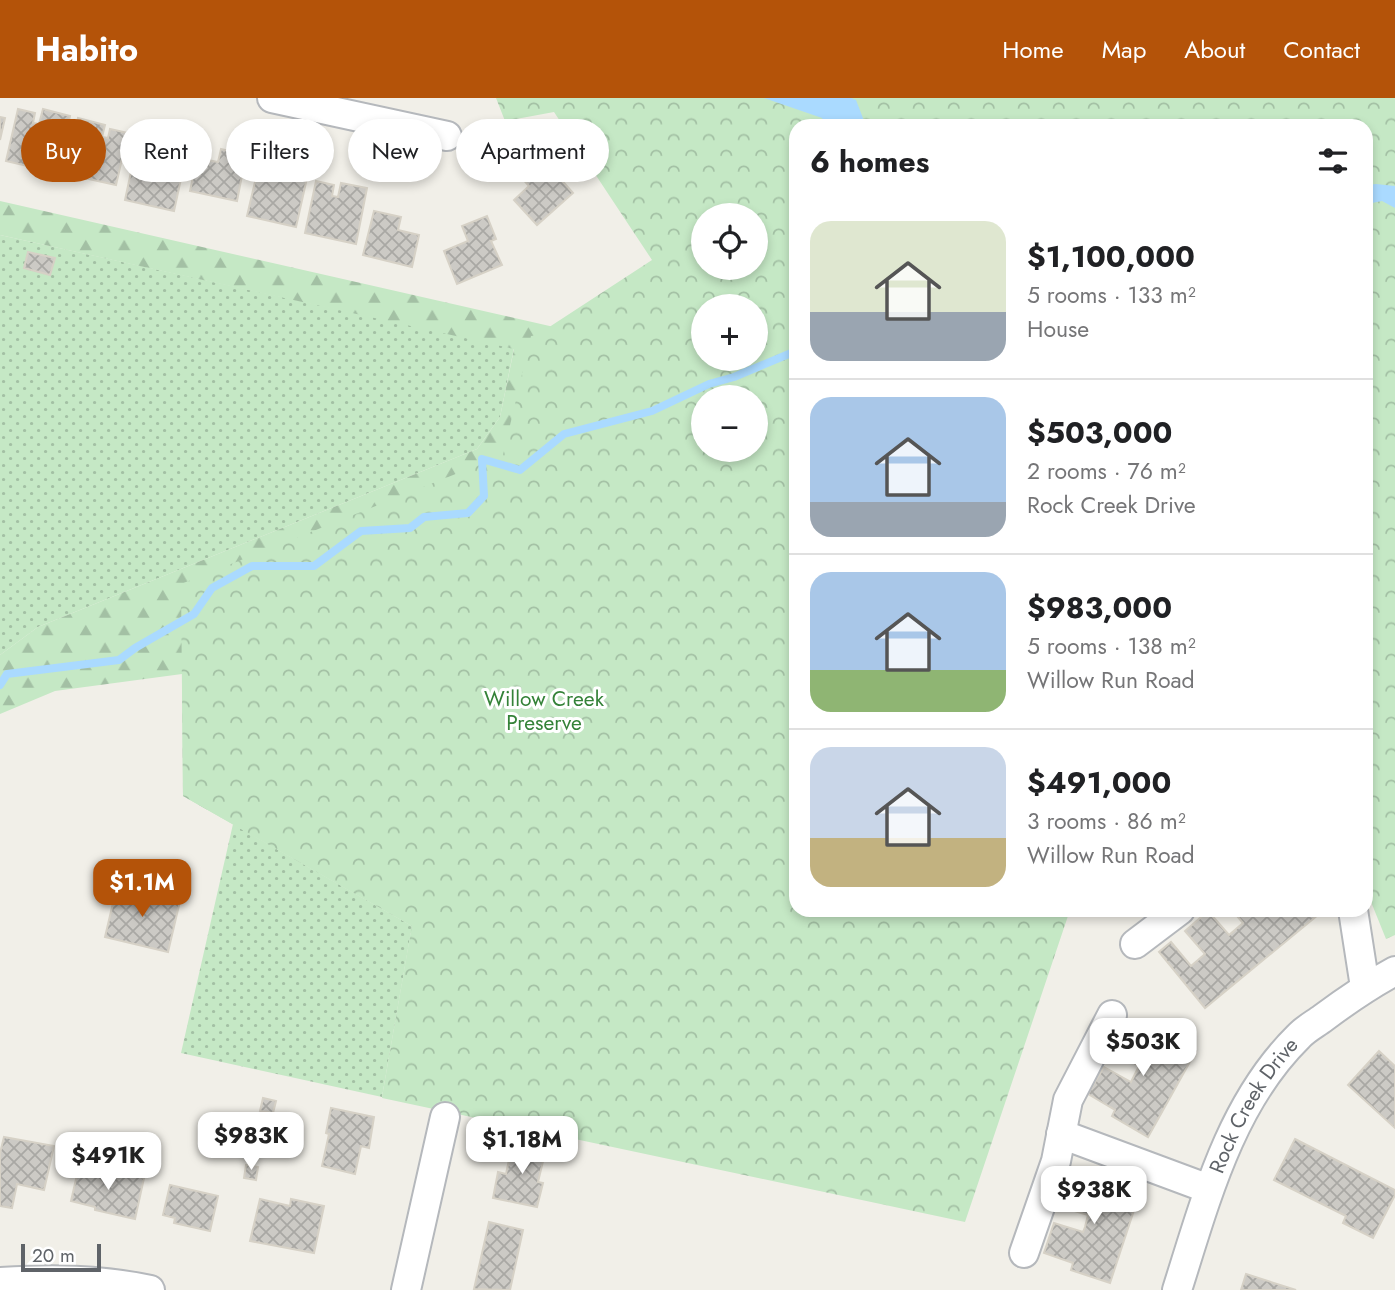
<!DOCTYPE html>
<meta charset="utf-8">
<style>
:root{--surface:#fff;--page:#f6f6f6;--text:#202124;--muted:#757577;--line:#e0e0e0;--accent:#b45309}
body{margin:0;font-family:Jost,sans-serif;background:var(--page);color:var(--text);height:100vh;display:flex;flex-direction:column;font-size:26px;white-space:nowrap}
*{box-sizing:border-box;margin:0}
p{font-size:23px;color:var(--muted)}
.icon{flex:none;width:38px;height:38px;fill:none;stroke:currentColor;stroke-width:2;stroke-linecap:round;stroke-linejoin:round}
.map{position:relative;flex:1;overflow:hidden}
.details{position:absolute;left:789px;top:21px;width:584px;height:798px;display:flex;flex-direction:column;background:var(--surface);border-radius:21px;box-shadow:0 4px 10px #0003}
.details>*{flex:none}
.hud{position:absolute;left:21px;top:21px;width:663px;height:63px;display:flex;gap:14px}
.controls{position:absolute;left:691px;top:105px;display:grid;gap:14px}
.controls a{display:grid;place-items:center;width:77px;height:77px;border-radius:50%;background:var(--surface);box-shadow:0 4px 10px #0003;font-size:35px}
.scale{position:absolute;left:21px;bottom:18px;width:80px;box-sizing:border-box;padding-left:7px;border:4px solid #5f6368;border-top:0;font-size:19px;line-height:24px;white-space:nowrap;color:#5f6368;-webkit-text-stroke:5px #fff;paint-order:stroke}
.price{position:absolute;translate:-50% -60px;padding:0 16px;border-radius:14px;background:#fff;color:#222;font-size:23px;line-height:46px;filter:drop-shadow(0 2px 4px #0008)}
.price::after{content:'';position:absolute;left:50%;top:42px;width:21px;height:16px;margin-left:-10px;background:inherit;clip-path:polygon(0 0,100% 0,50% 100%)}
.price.active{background:var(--accent);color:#fff}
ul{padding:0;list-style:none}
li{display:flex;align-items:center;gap:21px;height:175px;padding:0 21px}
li+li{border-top:2px solid var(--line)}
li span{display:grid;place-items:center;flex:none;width:196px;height:140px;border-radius:21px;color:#555}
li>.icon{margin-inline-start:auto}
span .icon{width:84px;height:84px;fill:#fffc;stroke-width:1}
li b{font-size:30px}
h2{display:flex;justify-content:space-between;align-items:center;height:84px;padding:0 21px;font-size:30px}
.chip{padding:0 24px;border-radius:32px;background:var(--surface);box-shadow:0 4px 10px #0003;font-size:24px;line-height:63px}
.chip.active{background:var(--accent);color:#fff}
header{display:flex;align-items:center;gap:42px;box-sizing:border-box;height:98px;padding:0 35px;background:var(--accent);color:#fff}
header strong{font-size:33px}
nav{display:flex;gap:38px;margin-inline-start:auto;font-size:24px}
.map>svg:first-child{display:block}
</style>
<header>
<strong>Habito</strong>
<nav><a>Home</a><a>Map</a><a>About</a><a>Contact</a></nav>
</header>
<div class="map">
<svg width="1395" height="1192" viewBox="0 0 1395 1192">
<defs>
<pattern id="grass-dots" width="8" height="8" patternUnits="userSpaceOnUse" patternTransform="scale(1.75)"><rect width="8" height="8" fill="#c5e8c5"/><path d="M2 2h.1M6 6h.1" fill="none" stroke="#a3c0a4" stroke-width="1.8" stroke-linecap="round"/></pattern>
<pattern id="forest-firs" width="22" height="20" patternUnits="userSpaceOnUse" patternTransform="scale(1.75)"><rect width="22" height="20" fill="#c5e8c5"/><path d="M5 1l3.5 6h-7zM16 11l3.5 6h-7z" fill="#a3c0a4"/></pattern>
<pattern id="park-crowns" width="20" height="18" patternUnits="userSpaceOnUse" patternTransform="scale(1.75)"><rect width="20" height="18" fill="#c5e8c5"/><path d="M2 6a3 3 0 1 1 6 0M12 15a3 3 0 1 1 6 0" fill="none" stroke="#a3c0a4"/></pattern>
<pattern id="building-cross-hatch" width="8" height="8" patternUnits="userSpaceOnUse" patternTransform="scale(1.75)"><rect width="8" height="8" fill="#cccac5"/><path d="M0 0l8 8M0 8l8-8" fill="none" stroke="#a9a8a4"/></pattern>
</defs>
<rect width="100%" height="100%" fill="#f1efe8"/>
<g fill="url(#grass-dots)">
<path d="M0,137L514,250L500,319L477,351L38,529L0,557Z"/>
<path d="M233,726L412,828L382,999L796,812L519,1029L181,955Z"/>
</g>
<path fill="url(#forest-firs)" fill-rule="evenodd" d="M0,103L681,258L756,261L796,366L452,798L382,1000L412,828L183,698L182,576L55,593L0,616V557L38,529L477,351L500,319L514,251L0,137ZM704,299H756V352H704Z"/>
<path fill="url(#park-crowns)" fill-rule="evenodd" d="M496,0H1395V837L1386,841L1367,794V28H796V812H1070L965,1124L382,1000L412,828L183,698L181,486L503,357L531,238L537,237L652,162L554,14L505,23ZM704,117H756V170H704ZM704,208H756V261H704ZM704,299H756V352H704Z"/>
<g fill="#aadaff">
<path d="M764,0H851L856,2L866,28H825L822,20Z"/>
<path d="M1376,86L1395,88V110L1382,103L1367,106V87Z"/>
</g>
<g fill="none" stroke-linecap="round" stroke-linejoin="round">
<path stroke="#aadaff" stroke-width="8" d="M0,587L7,576L119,562L135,550L194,516L212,490L252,468H314L361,433L410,430L424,419L468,415L484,398L482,361L520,372L564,336L652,313L709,286L734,279L796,253"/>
</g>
<g fill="url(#building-cross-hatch)" stroke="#d6d1c6" stroke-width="2">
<path d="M18,11L35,15L33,25L39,26L43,11L70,18L58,75L6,63Z"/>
<path d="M0,19L5,20L0,42Z"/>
<path d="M78,20L105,27L102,39L108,40L110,31L128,35L116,87L66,76Z"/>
<path d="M163,38L189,44L174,113L125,102L135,55L158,60Z"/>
<path d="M221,51L246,57L237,103L190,93L197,60L218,64Z"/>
<path d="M542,60L573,95L537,127L514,102L529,88L521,79Z"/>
<path d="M282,65L309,71L296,129L247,118L257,75L279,80Z"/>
<path d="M316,83L334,87L332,98L338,99L341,85L367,90L356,146L305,135Z"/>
<path d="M374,113L401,119L398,132L419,137L412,169L363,157Z"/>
<path d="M487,118L496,141L491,143L502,167L457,186L444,153L468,143L462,128Z"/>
<path d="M28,154L55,160L50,177L24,170Z"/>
<path d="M117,788L180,803L168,854L105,839Z"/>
<path d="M1232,812H1324L1205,910L1159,854L1171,844L1191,868L1205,856L1185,833L1208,813L1229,837L1243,825Z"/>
<path d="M1128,926L1155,940L1159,933L1196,953L1148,1039L1112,1018L1115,1012L1088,996L1104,969L1131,984L1139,968L1113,953Z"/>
<path d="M1379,953L1395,968V1030L1348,987Z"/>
<path d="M263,1000L276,1003L273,1015L260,1013Z"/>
<path d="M331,1010L374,1019L369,1050L361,1048L355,1076L322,1068L329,1036L326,1035Z"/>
<path d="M4,1039L54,1048L44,1092L17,1086L12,1110L0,1108V1055Z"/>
<path d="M1295,1041L1395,1092V1097L1373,1140L1343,1125L1346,1118L1274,1082Z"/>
<path d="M513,1043L546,1051L538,1084L543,1085L537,1109L493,1100L498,1074L506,1076Z"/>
<path d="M246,1067L258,1069L256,1082L244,1080Z"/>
<path d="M79,1068L144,1080L135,1121L95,1112V1109L71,1103Z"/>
<path d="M1068,1078L1097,1087L1101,1078L1141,1091L1110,1185L1071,1172L1073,1165L1044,1155L1054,1125L1083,1134L1085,1129L1088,1117L1058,1108Z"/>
<path d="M170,1087L218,1098L210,1133L174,1125L175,1120L163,1117Z"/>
<path d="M260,1101L290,1108L291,1101L324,1108L314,1155L250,1143Z"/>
<path d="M489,1124L523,1132L510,1192L474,1191Z"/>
<path d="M1246,1176L1296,1192H1241Z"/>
</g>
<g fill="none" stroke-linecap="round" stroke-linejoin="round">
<g stroke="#b5b8bc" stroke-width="32">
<g id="minor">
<path d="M272,0L447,38"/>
<path d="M1353,812L1365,889"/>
<path d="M1135,846L1180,812"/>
<path d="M1061,1036L1209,1091"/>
<path d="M1024,1155L1056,1063L1068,1002L1112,917"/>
<path d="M0,1184C51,1181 100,1181 150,1192"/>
<path d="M406,1192L445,1019"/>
<path id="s1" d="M1177,1192C1205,1104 1230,1006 1298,939C1305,931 1315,926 1323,920C1347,902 1369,887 1395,873"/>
</g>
</g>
<use href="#minor" stroke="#fff" stroke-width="28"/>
</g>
<g text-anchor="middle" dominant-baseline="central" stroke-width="6" stroke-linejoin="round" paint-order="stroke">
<g font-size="21" fill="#348238" stroke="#fff">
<text x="544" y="601">Willow Creek<tspan x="544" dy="24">Preserve</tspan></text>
</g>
<g font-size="21" fill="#5f6368" stroke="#fff">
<text stroke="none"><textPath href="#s1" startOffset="201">Rock Creek Drive</textPath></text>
</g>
</g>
</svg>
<div class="controls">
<a><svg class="icon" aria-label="locate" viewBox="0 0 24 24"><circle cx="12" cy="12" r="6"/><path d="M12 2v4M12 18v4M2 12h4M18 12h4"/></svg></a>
<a>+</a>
<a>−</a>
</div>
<div class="scale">20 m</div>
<b class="price active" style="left:142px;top:821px">$1.1M</b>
<b class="price" style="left:1143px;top:980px">$503K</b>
<b class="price" style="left:251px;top:1074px">$983K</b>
<b class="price" style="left:522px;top:1078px">$1.18M</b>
<b class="price" style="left:108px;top:1094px">$491K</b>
<b class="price" style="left:1094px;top:1128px">$938K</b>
<div class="hud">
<a class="chip active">Buy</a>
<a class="chip">Rent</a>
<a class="chip">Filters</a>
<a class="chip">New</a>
<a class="chip">Apartment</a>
</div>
<section class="details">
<h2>6 homes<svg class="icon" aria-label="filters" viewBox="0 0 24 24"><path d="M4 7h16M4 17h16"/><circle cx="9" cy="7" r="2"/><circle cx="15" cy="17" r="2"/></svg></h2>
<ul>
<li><span style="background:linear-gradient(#dfe7d0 65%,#9aa5b1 0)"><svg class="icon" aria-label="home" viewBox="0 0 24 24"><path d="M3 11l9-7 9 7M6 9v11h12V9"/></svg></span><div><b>$1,100,000</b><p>5 rooms · 133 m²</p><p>House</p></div></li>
<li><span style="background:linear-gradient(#a9c7e8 75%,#9aa5b1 0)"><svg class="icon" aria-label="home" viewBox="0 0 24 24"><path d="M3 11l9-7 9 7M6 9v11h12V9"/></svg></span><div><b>$503,000</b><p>2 rooms · 76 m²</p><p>Rock Creek Drive</p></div></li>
<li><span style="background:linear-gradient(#a9c7e8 70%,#8fb573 0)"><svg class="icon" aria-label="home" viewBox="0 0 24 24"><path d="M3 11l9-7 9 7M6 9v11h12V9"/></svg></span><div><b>$983,000</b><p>5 rooms · 138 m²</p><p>Willow Run Road</p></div></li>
<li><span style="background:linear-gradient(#c9d6e8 65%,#c2b280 0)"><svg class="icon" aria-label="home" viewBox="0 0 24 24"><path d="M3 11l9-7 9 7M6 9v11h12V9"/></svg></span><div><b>$491,000</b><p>3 rooms · 86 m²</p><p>Willow Run Road</p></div></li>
</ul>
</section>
</div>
